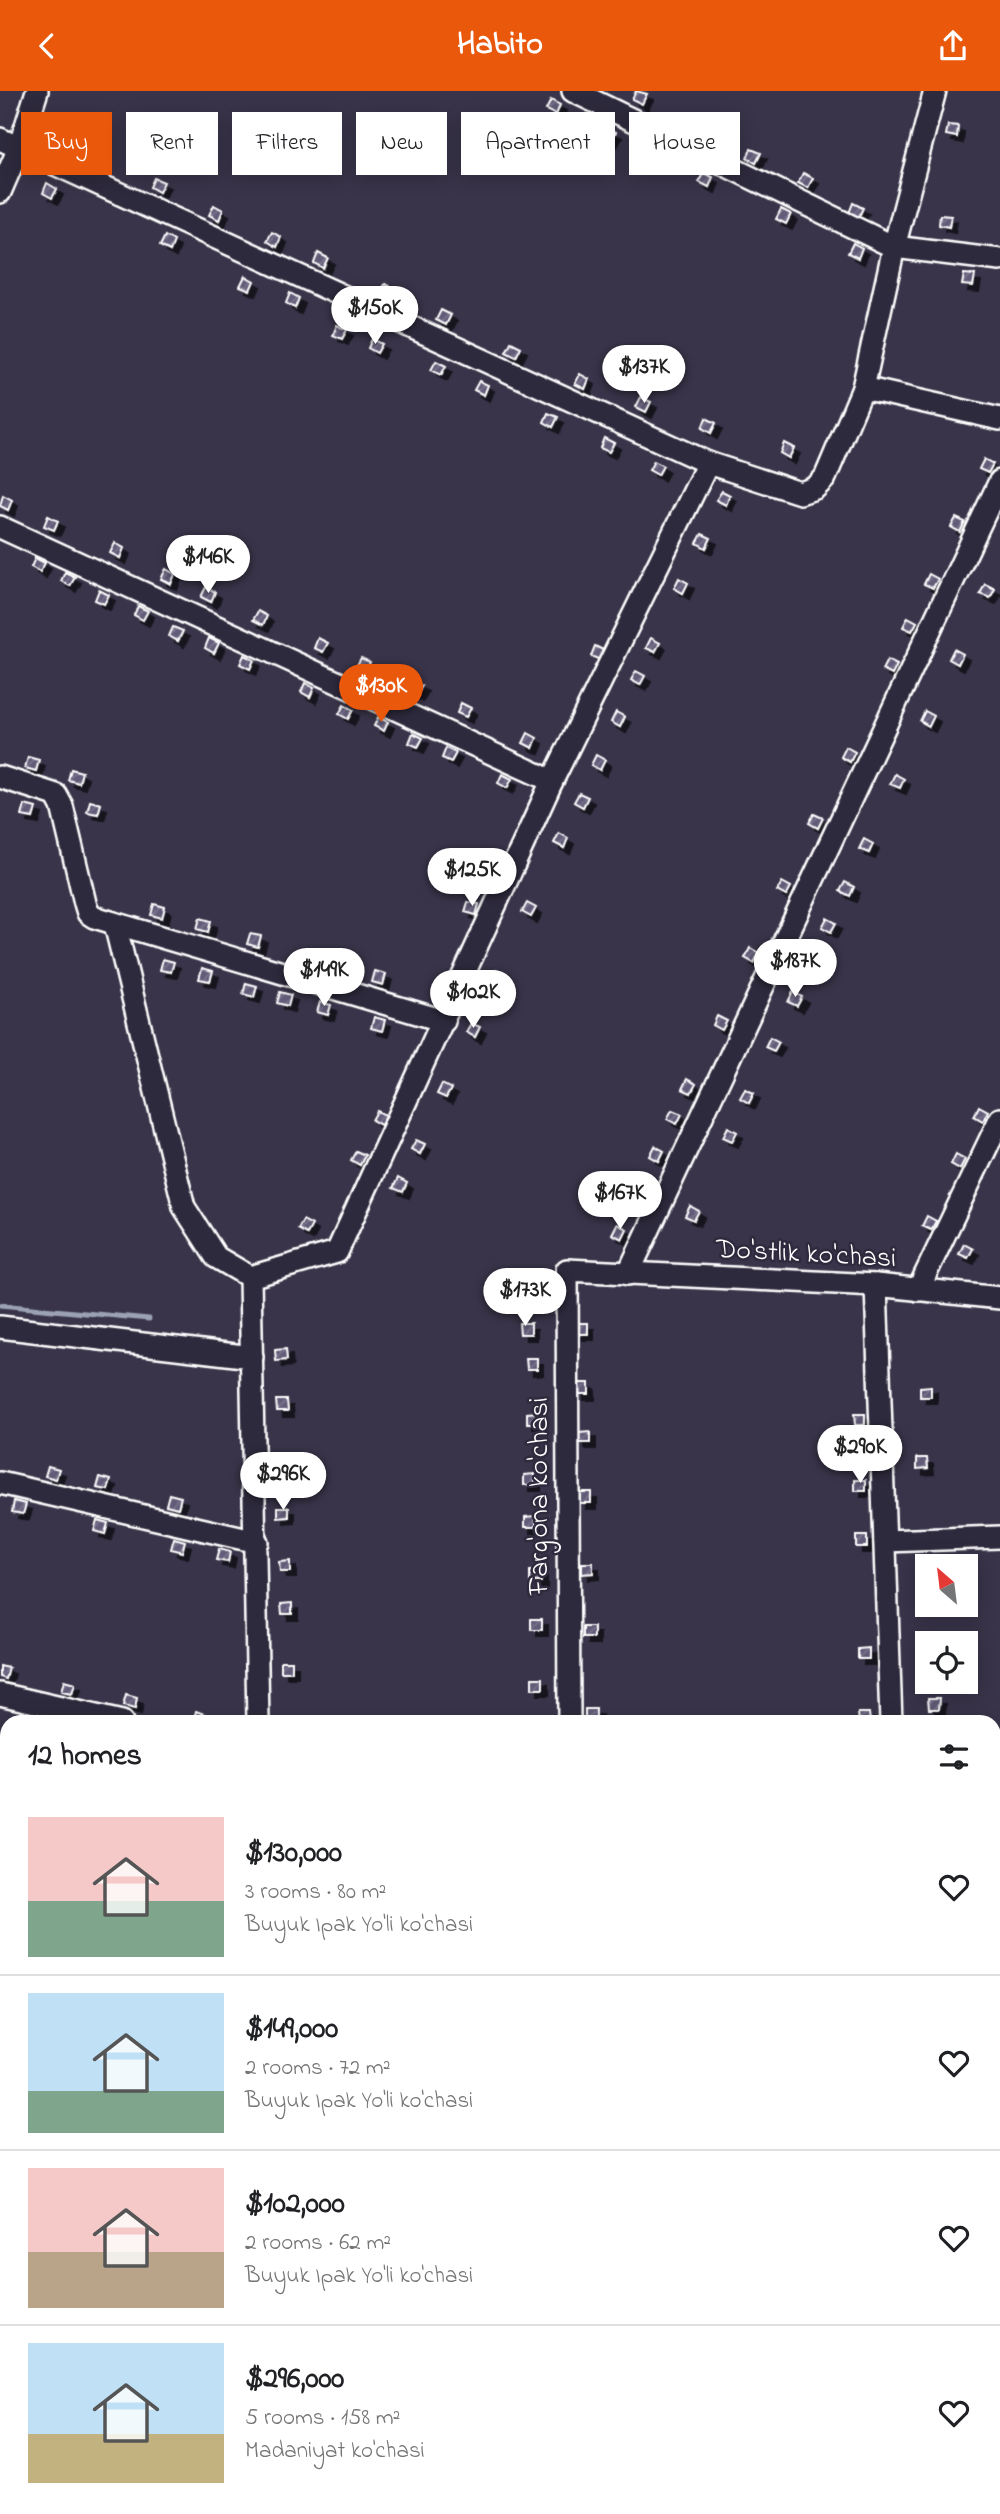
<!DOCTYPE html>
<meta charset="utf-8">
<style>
:root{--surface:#fff;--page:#f6f6f6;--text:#202124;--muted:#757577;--line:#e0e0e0;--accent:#ea580c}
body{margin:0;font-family:"Indie Flower",sans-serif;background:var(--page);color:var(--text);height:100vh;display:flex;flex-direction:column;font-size:26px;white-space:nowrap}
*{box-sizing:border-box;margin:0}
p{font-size:23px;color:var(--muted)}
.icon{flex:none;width:38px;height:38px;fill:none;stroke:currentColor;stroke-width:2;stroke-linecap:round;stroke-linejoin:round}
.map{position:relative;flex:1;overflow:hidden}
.side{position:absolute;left:0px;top:1624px;width:1001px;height:800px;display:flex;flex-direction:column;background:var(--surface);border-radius:21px 21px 0 0;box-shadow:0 4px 18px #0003}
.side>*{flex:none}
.hud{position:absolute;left:21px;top:21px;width:959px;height:63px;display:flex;gap:14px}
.needle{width:46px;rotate:332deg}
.fabs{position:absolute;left:915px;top:1463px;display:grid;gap:14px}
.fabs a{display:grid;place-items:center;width:63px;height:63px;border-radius:0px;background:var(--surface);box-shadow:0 4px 18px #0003;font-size:35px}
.price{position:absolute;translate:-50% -60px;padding:0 16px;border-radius:24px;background:#fff;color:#222;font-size:23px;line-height:46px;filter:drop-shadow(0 2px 4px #0008)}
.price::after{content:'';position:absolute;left:50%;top:42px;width:21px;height:16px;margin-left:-10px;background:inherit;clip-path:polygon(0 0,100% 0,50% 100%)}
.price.active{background:var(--accent);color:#fff}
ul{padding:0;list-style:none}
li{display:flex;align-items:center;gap:21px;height:175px;padding:0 28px}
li+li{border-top:2px solid var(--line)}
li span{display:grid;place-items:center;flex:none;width:196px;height:140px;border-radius:0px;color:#555}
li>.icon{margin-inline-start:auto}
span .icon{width:84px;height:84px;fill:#fffc;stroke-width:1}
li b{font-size:30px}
h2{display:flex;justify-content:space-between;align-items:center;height:84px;padding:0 28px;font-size:30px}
.chip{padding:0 24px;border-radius:0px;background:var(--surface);box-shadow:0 4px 18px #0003;font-size:24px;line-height:63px}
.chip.active{background:var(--accent);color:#fff}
header{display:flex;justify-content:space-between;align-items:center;height:91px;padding:0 28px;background:var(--accent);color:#fff;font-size:32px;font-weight:800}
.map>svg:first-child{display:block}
</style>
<header><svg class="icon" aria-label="back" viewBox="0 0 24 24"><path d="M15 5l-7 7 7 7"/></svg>Habito<svg class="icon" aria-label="share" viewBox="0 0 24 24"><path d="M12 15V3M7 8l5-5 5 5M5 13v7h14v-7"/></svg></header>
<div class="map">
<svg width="1000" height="2423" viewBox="0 0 1000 2423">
<defs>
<pattern id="cemetery-stones" width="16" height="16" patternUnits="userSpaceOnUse" patternTransform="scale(1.75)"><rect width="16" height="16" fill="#59685f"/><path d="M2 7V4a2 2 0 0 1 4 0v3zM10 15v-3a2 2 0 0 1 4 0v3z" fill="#727f77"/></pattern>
<pattern id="building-hatch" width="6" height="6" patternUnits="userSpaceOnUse" patternTransform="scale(1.75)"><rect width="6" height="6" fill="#625b78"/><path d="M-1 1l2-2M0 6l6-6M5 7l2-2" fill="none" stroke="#7a748c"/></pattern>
<filter id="shadow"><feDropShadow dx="6" dy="6" stdDeviation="0" flood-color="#0009"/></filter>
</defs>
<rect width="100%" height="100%" fill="#393449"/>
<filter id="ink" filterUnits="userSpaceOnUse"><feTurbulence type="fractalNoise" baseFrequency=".0143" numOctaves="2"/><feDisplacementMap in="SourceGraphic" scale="14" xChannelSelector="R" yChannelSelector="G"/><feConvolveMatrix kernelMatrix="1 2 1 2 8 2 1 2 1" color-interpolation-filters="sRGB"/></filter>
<g filter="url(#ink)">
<path fill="url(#cemetery-stones)" stroke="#acb4af" stroke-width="2" d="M1000,2113V2423H610L608,2417H994V2114Z"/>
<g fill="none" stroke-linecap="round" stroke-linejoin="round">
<path stroke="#9ba2b3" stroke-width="5" d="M0,1214L149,1228"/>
</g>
<g fill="url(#building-hatch)" stroke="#fff" stroke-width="2" filter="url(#shadow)">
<path d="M636,0L647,3L642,13L632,8Z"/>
<path d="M551,9L560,14L556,24L546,19Z"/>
<path d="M705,33L715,38L710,48L701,43Z"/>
<path d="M948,34L958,35L957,46L946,44Z"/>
<path d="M606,36L616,41L611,50L602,46Z"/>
<path d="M88,56L98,61L93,71L83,65Z"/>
<path d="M652,57L662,62L657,72L648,67Z"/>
<path d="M751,58L761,62L756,72L747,67Z"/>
<path d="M703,82L713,86L709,96L699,91Z"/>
<path d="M803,82L813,87L808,97L798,92Z"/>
<path d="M154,87L164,91L159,101L150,96Z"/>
<path d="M47,92L57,98L52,107L43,102Z"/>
<path d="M853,112L863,117L858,127L849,122Z"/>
<path d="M214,114L223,119L219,129L209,124Z"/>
<path d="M781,118L791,123L786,133L776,128Z"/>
<path d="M940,124L951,125L949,136L939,134Z"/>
<path d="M272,141L281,146L277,156L267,150Z"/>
<path d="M165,145L174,150L170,160L160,155Z"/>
<path d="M853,152L862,157L858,167L848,162Z"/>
<path d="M318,162L328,167L323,177L314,172Z"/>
<path d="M964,183L975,184L973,195L962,194Z"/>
<path d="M245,185L254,190L250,199L240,195Z"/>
<path d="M385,193L395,198L390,208L380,203Z"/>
<path d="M290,202L299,207L295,217L286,212Z"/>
<path d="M441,219L451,224L446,234L436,229Z"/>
<path d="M337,234L347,239L342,248L333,244Z"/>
<path d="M372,248L382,253L377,262L368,257Z"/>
<path d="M511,251L521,256L516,266L506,261Z"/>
<path d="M436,270L446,275L441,284L431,279Z"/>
<path d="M580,283L589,288L585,298L575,293Z"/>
<path d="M479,290L488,294L484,304L474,299Z"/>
<path d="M641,306L651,311L646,321L636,316Z"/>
<path d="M548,322L558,326L553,336L544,331Z"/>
<path d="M706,327L716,332L711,342L702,337Z"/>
<path d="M604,347L614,352L609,361L600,357Z"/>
<path d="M784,352L794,357L789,367L780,362Z"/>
<path d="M984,368L993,373L988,382L979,378Z"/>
<path d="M654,370L663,375L658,384L649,379Z"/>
<path d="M722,400L730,404L726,414L716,409Z"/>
<path d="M3,404L12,409L8,419L0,415Z"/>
<path d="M48,425L58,430L54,439L44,435Z"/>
<path d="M956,427L965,431L960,441L951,436Z"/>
<path d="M702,443L711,447L706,457L697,452Z"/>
<path d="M115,452L124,457L120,467L110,462Z"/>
<path d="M35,467L45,472L40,481L31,476Z"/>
<path d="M166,478L175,483L171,493L161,488Z"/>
<path d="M65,481L75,486L70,495L61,490Z"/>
<path d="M929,483L938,488L933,497L924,493Z"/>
<path d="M679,487L688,492L683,502L674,497Z"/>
<path d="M985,493L995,498L990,507L980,503Z"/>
<path d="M206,496L215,501L211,511L201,506Z"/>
<path d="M99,499L109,504L104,513L95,509Z"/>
<path d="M138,515L148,520L143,529L134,524Z"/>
<path d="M258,520L267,525L263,534L253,529Z"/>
<path d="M908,526L917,531L912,540L903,536Z"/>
<path d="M173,536L183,540L178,550L169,545Z"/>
<path d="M209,547L219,552L214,562L205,557Z"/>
<path d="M318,547L328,552L323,561L314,557Z"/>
<path d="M651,547L660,552L655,561L646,557Z"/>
<path d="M595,555L605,560L600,569L591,565Z"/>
<path d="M954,558L963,563L958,573L949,568Z"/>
<path d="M244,564L254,569L250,578L240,573Z"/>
<path d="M361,567L370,571L366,581L356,576Z"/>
<path d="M887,569L897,574L892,584L882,579Z"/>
<path d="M636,580L645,585L640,594L631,589Z"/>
<path d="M412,590L422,595L417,604L408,600Z"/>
<path d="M305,592L314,597L310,606L301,601Z"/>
<path d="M461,612L471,617L466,626L457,622Z"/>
<path d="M344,614L353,619L348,628L339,623Z"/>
<path d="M925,620L934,625L929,635L920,630Z"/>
<path d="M616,621L625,626L620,636L611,631Z"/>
<path d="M378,626L388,631L384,640L374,635Z"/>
<path d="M413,642L423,647L418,656L409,652Z"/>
<path d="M528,642L537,647L533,657L523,652Z"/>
<path d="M846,656L855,661L850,671L841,666Z"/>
<path d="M446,657L456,662L451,671L442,667Z"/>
<path d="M596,664L605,669L600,679L591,674Z"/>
<path d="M28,666L39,669L36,680L25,677Z"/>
<path d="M71,678L82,681L79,692L68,689Z"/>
<path d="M502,683L512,688L507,697L498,692Z"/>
<path d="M895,683L904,688L900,697L890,693Z"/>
<path d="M579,702L588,706L583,716L574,711Z"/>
<path d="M90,710L101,713L98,723L87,721Z"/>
<path d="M25,714L36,717L33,727L22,725Z"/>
<path d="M814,723L823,727L818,737L809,732Z"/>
<path d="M559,742L568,747L564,757L554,752Z"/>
<path d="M864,748L873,753L869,762L859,758Z"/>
<path d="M485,775L496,778L493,789L482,786Z"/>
<path d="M782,791L791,796L786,805L777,800Z"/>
<path d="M845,791L854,796L850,805L840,800Z"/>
<path d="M468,811L479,813L476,824L465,821Z"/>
<path d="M527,812L536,817L531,826L522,821Z"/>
<path d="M154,813L165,816L162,827L151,824Z"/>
<path d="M200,827L211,830L208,841L197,838Z"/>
<path d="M827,827L836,832L831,841L822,836Z"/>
<path d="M250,843L261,845L258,856L247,853Z"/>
<path d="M750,857L759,862L754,872L745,867Z"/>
<path d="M309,861L320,863L318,874L307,871Z"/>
<path d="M163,868L174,871L171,881L160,879Z"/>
<path d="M202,877L213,880L210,890L199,888Z"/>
<path d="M496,879L505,883L500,893L491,888Z"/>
<path d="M375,880L386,883L383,894L372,891Z"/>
<path d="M246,892L257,895L254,906L243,903Z"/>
<path d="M280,901L291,904L288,915L277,912Z"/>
<path d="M793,901L802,906L797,915L788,911Z"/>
<path d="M320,911L331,914L328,924L317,921Z"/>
<path d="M717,925L727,930L722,939L713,934Z"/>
<path d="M374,926L385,929L382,940L371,937Z"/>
<path d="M471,932L480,936L475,946L466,941Z"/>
<path d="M770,946L779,951L774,960L765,956Z"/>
<path d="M687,988L696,993L691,1002L682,998Z"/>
<path d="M442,993L451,998L446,1007L437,1003Z"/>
<path d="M745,998L754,1002L749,1012L740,1007Z"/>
<path d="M979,1015L988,1020L983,1030L974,1025Z"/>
<path d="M672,1019L682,1023L677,1033L667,1028Z"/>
<path d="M377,1020L386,1024L381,1034L372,1029Z"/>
<path d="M728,1036L737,1041L732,1050L723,1046Z"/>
<path d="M416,1049L425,1053L420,1063L411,1058Z"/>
<path d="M655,1055L664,1060L659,1070L650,1065Z"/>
<path d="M356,1060L365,1064L360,1074L351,1069Z"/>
<path d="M956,1063L965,1068L960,1078L951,1073Z"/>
<path d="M398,1087L407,1092L403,1101L393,1097Z"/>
<path d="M635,1097L644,1101L639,1111L630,1106Z"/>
<path d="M690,1115L699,1120L694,1129L685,1125Z"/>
<path d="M927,1125L936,1130L931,1139L922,1135Z"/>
<path d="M303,1129L312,1134L307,1143L298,1138Z"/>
<path d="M617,1133L627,1138L622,1148L612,1143Z"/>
<path d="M964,1153L973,1158L968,1167L959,1163Z"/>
<path d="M519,1232H531V1243H520Z"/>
<path d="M576,1232H588V1243H577Z"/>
<path d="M286,1258L287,1269L276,1270L275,1259Z"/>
<path d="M526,1267H537V1278H527Z"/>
<rect x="578" y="1292" width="11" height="11"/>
<path d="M931,1295V1306H920V1296Z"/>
<path d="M276,1309H287L288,1320H277Z"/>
<path d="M538,1321V1332H527V1322Z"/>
<path d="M854,1323H865V1334H855Z"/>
<path d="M590,1341V1352H579V1342Z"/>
<path d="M288,1365L289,1376H278L277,1366Z"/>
<path d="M917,1367H927L928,1377L917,1378Z"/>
<path d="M48,1375L59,1378L56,1388L45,1385Z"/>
<path d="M535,1383V1394H524V1384Z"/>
<path d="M100,1386L111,1389L108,1399L97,1397Z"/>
<rect x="855" y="1389" width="11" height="11"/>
<rect x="580" y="1401" width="11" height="11"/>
<path d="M169,1403L181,1406L178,1417L166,1414Z"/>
<path d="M14,1410L26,1413L23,1423L12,1421Z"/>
<path d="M278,1416H289V1426L278,1427Z"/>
<path d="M536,1425V1436H525V1426Z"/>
<path d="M97,1429L108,1432L105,1443L94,1440Z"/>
<rect x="856" y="1445" width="11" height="11"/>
<path d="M174,1447L185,1450L182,1461L171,1458Z"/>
<path d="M219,1458L230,1461L228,1471L216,1469Z"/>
<path d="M290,1470V1481H280L279,1471Z"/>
<path d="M582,1472H593V1482L582,1483Z"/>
<rect x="530" y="1480" width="11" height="11"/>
<path d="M292,1512V1523H282L281,1513Z"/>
<rect x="531" y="1528" width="11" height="11"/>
<rect x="583" y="1536" width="11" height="11"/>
<path d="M869,1557V1568H858V1558Z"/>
<rect x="281" y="1570" width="11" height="11"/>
<path d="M0,1575L9,1577L6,1588L0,1586Z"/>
<rect x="532" y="1587" width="11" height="11"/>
<path d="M64,1590L75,1593L72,1603L61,1601Z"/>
<path d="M126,1604L137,1607L135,1618L123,1615Z"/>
<path d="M928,1607H940L939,1618H929Z"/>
<rect x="585" y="1618" width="11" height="11"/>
<path d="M196,1620L207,1624L205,1631H193Z"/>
<path d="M24,1621L35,1624L33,1631H21Z"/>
<path d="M858,1622H869L870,1631H859Z"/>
</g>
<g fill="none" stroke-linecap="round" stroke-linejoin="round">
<g stroke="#fff" stroke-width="26">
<g id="minor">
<path d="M573,0L894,156L1000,169"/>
<path d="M0,48L708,372"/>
<path d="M0,101L19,57L37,0"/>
<path d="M863,297L1000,328"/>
<path d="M0,436L552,690"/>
<path d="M0,686L56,704L62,715L85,812L88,822L94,826L444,930"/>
<path d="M115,833L184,1116L216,1166L250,1186"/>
<path d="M628,1183L1000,390"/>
<path d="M876,1194L891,1631"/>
<path d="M918,1199L1000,1028"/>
<path d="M0,1236L252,1266"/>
<path d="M0,1392L257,1451"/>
<path d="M885,1450L1000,1446"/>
<path d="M0,1603L122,1631"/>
<path d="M258,1631L250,1186L337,1161L552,690L708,372L800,402L815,397L825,387L863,297L894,156L935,0"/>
<path d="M569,1631L567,1179L876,1194L1000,1207"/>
<path d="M994,1722H1000"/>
<path d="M0,1828L7,1830"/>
<path d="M0,2060L7,2061"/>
<path d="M994,2070L1000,2069"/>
<path d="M0,2264L7,2262"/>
<path d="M0,2365L7,2363"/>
<path d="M42,2417L44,2423"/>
<path d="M251,2417L253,2423"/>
<path d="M600,2417L601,2423"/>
<path d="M186,2423L207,2417"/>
</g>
</g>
<use href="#minor" stroke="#2f2a3d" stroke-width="21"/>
</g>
</g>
<g text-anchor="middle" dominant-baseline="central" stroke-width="5" stroke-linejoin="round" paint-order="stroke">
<g font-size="28" fill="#fff" stroke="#2f2a3d">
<text transform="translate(806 1164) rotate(3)">Do'stlik ko'chasi</text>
<text transform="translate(540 1405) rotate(-90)">Farg'ona ko'chasi</text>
</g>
</g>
</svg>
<div class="fabs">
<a><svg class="needle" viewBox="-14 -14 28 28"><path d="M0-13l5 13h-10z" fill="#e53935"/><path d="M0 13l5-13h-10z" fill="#757577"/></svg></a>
<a><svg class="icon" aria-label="locate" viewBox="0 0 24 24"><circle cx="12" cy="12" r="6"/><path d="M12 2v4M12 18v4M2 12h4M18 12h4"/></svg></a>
</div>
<b class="price" style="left:375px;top:255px">$150K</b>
<b class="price" style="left:644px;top:314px">$137K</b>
<b class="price" style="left:208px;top:504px">$146K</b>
<b class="price active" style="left:381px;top:633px">$130K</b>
<b class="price" style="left:472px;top:817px">$125K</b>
<b class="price" style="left:795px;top:908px">$187K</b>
<b class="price" style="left:324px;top:917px">$149K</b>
<b class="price" style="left:473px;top:939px">$102K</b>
<b class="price" style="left:620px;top:1140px">$167K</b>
<b class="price" style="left:525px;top:1237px">$173K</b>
<b class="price" style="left:860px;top:1394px">$290K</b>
<b class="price" style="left:283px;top:1421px">$296K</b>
<div class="hud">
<a class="chip active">Buy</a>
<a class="chip">Rent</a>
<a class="chip">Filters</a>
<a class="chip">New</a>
<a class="chip">Apartment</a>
<a class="chip">House</a>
</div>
<section class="side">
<h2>12 homes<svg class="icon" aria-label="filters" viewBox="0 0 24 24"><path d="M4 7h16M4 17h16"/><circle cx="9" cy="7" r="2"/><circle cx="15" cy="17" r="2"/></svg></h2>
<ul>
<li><span style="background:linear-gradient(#f6c9c9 60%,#7fa58c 0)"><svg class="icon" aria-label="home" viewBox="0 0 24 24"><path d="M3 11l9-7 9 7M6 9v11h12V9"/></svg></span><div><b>$130,000</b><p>3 rooms · 80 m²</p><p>Buyuk Ipak Yo'li ko'chasi</p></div><svg class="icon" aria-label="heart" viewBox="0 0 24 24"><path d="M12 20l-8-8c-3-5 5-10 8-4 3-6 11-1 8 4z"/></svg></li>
<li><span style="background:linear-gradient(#bfe0f5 70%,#7fa58c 0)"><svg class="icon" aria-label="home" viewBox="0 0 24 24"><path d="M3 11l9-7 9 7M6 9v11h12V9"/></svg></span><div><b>$149,000</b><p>2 rooms · 72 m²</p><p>Buyuk Ipak Yo'li ko'chasi</p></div><svg class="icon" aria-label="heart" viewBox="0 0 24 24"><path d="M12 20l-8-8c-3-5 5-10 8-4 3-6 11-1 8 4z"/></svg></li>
<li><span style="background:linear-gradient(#f6c9c9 60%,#b9a48a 0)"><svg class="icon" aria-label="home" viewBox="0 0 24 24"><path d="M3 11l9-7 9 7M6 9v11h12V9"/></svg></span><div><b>$102,000</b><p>2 rooms · 62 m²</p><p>Buyuk Ipak Yo'li ko'chasi</p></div><svg class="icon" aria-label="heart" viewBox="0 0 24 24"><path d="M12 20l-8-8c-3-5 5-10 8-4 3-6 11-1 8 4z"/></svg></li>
<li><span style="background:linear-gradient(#bfe0f5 65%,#c2b280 0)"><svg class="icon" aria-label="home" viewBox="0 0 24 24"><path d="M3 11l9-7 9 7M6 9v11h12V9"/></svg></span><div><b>$296,000</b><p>5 rooms · 158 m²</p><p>Madaniyat ko'chasi</p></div><svg class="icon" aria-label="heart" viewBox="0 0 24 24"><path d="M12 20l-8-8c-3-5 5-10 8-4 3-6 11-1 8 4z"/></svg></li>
</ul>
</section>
</div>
